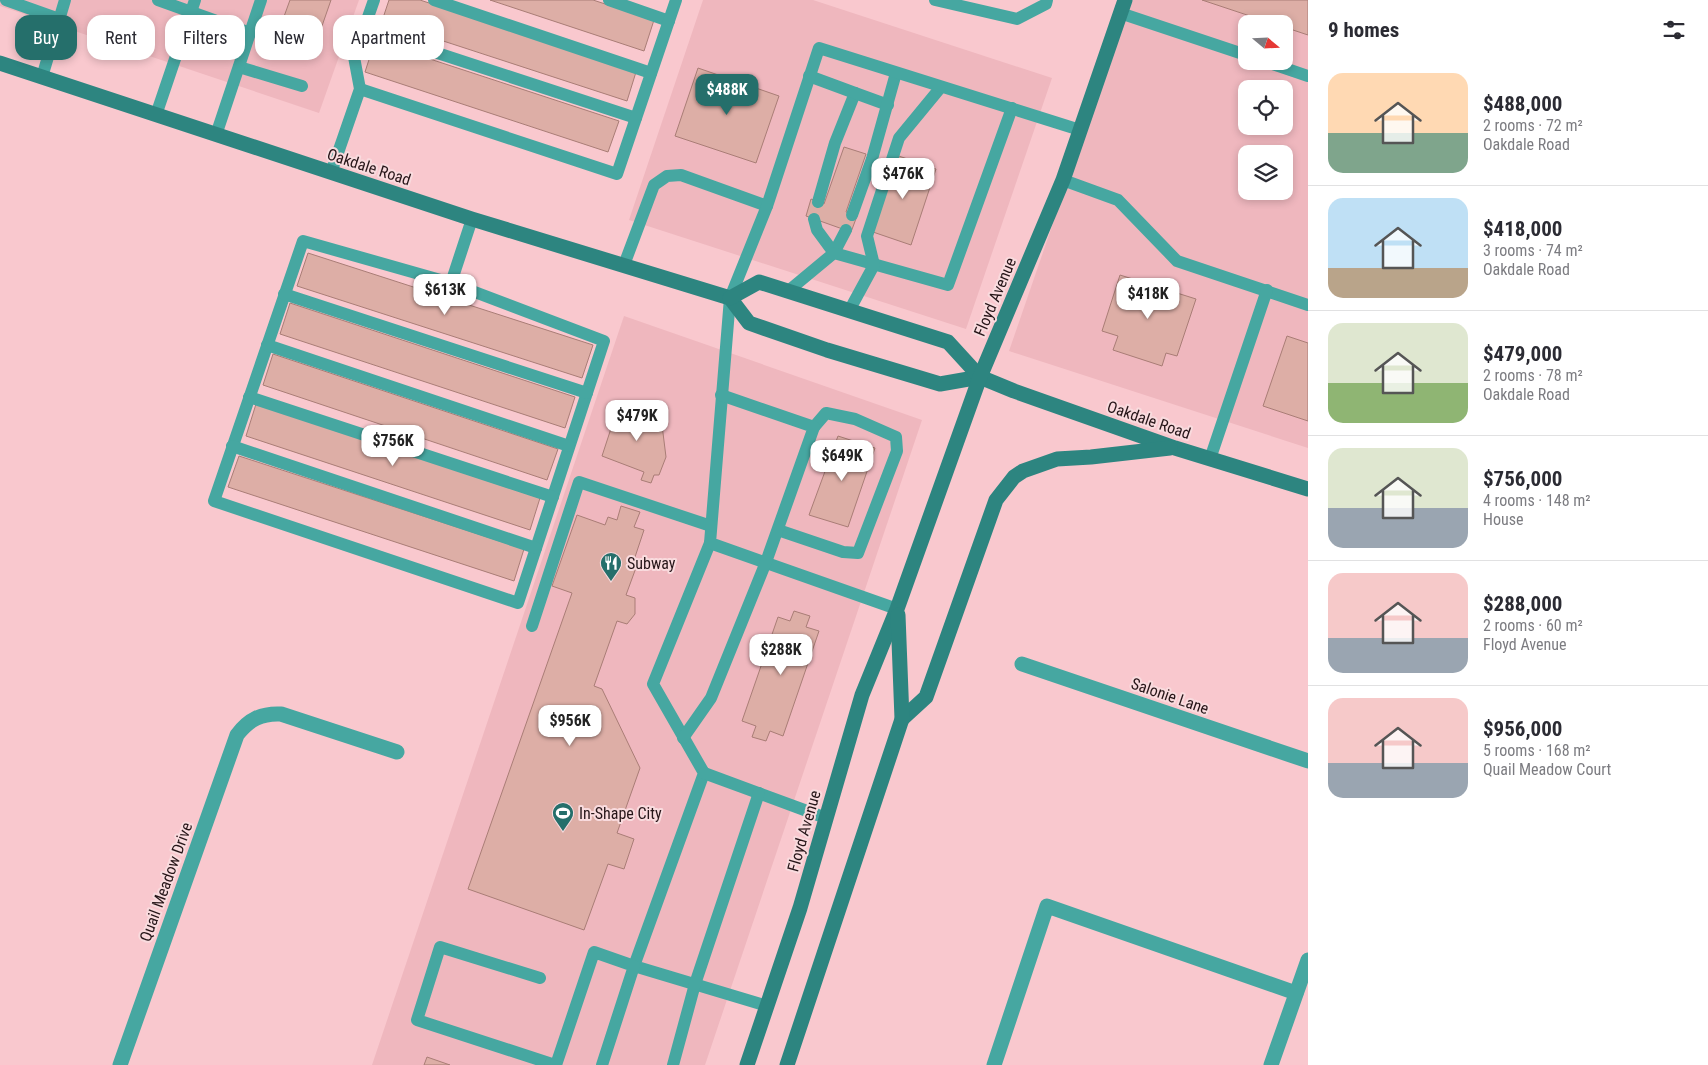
<!DOCTYPE html>
<meta charset="utf-8">
<style>
:root{--surface:#fff;--page:#f2f2f3;--text:#2b2b33;--muted:#7c7c81;--line:#e1e1e2;--accent:#256f6b}
body{margin:0;font-family:"Roboto Condensed",sans-serif;background:var(--page);color:var(--text);height:100vh;display:flex;flex-direction:column;font-size:19px;white-space:nowrap}
*{box-sizing:border-box;margin:0}
p{font-size:16px;color:var(--muted)}
.icon{flex:none;width:28px;height:28px;fill:none;stroke:currentColor;stroke-width:2;stroke-linecap:round;stroke-linejoin:round}
.map{position:relative;flex:1;overflow:hidden}
.details{display:flex;flex-direction:column;background:var(--surface);width:400px}
.details>*{flex:none}
.hud{position:absolute;left:15px;top:15px;width:475px;height:45px;display:flex;gap:10px}
.needle{width:32px;rotate:109deg}
.buttons{position:absolute;left:1238px;top:15px;display:grid;gap:10px}
.buttons a{display:grid;place-items:center;width:55px;height:55px;border-radius:10px;background:var(--surface);box-shadow:0 2px 8px #0003;font-size:25px}
.price{position:absolute;translate:-50% -42px;padding:0 11px;border-radius:10px;background:#fff;color:#222;font-size:16px;line-height:32px;filter:drop-shadow(0 1px 2px #0008)}
.price::after{content:'';position:absolute;left:50%;top:30px;width:15px;height:11px;margin-left:-8px;background:inherit;clip-path:polygon(0 0,100% 0,50% 100%)}
.price.active{background:var(--accent);color:#fff}
ul{padding:0;list-style:none}
li{display:flex;align-items:center;gap:15px;height:125px;padding:0 20px}
li+li{border-top:1px solid var(--line)}
li span{display:grid;place-items:center;flex:none;width:140px;height:100px;border-radius:15px;color:#555}
li>.icon{margin-inline-start:auto}
span .icon{width:60px;height:60px;fill:#fffc;stroke-width:1}
li b{font-size:21px}
h2{display:flex;justify-content:space-between;align-items:center;height:60px;padding:0 20px;font-size:21px}
.chip{padding:0 18px;border-radius:15px;background:var(--surface);box-shadow:0 2px 8px #0003;font-size:18px;line-height:45px}
.chip.active{background:var(--accent);color:#fff}
main{display:flex;flex:1;min-height:0}
.map>svg:first-child{display:block}
</style>
<main>
<div class="map">
<svg width="1308" height="1065" viewBox="0 0 1308 1065">
<rect width="100%" height="100%" fill="#f9c8ce"/>
<g fill="#efb7be" fill-rule="evenodd">
<path d="M0,0H359L319,113L0,6Z"/>
<path d="M703,0H813L1052,78L966,329L629,220Z"/>
<path d="M1130,0H1308V448L1009,351ZM1246,24H1284V61H1246ZM1246,89H1284V126H1246ZM1246,154H1284V191H1246Z"/>
<path d="M624,316L922,420L705,1065H372Z"/>
</g>
<g fill="#ddaea6" stroke="#a97d76">
<path d="M290,0H331L315,46L278,33Z"/>
<path d="M389,0H420L636,72L627,101L382,21Z"/>
<path d="M490,0H593L654,20L644,51Z"/>
<path d="M1202,0H1308V35L1284,27V24H1274Z"/>
<path d="M375,41L619,121L608,152L365,72Z"/>
<path d="M698,68L779,96L756,163L675,136Z"/>
<path d="M844,147L866,154L846,212L857,216L851,232L806,216L811,199L824,204Z"/>
<path d="M896,155L936,169L911,245L870,231Z"/>
<path d="M308,253L593,345L582,378L297,286Z"/>
<path d="M1120,275L1196,299L1177,356L1166,353L1162,366L1113,350L1118,336L1102,331Z"/>
<path d="M290,303L575,397L565,428L280,334Z"/>
<path d="M1287,336L1308,343V421L1263,406Z"/>
<path d="M273,354L558,449L547,480L263,385Z"/>
<path d="M256,404L540,498L530,530L246,436Z"/>
<path d="M619,404L661,417L666,457L659,475H654L651,483L641,480L644,472L602,456Z"/>
<path d="M838,436L875,448L848,527L809,515Z"/>
<path d="M239,456L524,549L514,581L228,487Z"/>
<path d="M621,506L640,512L634,527L644,530L633,563L637,565L626,595L635,598V614L627,624L617,621L594,686L602,689L640,768L617,833L634,839L624,869L608,864L584,930L468,889L572,593L552,586L577,515L605,525L608,517L617,520Z"/>
<path d="M794,611L810,616L806,627L819,631L783,736L770,731L766,741L752,737L756,726L742,721L778,617L790,621Z"/>
<path d="M427,1057L450,1065H424Z"/>
</g>
<g fill="none" stroke-linecap="round" stroke-linejoin="round">
<g stroke="#46a7a1" stroke-width="12">
<path d="M6,0L59,19"/>
<path d="M158,0L250,33"/>
<path d="M434,0L651,73"/>
<path d="M609,0L669,21"/>
<path d="M935,0L1017,19L1046,4L1047,0"/>
<path d="M1120,13L1246,55"/>
<path d="M364,29L636,118"/>
<path d="M1264,61L1308,76"/>
<path d="M239,67L302,86"/>
<path d="M809,76L855,93L835,143L818,202"/>
<path d="M42,77L65,0"/>
<path d="M360,89L617,174L676,0"/>
<path d="M855,93L888,105"/>
<path d="M156,115L195,0"/>
<path d="M216,135L261,0"/>
<path d="M331,173L360,89L354,57L374,0"/>
<path d="M1063,180L1118,200L1177,261L1308,305"/>
<path d="M852,215L872,159L896,73"/>
<path d="M814,219L817,230L834,253L846,230"/>
<path d="M624,265L654,185L667,176L681,175L767,206"/>
<path d="M451,283L604,341L518,603L214,501L303,241L451,283L472,219"/>
<path d="M787,292L834,253L948,285L1012,108"/>
<path d="M284,294L587,393"/>
<path d="M849,311L874,265L867,236L899,138L941,87"/>
<path d="M267,345L569,446"/>
<path d="M249,397L553,497"/>
<path d="M232,446L536,548"/>
<path d="M1210,459L1267,290"/>
<path d="M778,530L843,552L858,553L897,451L896,437L855,419L826,413L814,427"/>
<path d="M710,543L653,684L704,773L634,966L767,1006"/>
<path d="M897,609L710,543L730,298L767,206L819,48L1080,130"/>
<path d="M532,626L579,482L711,526"/>
<path d="M683,738L711,698L766,562L814,427L721,395"/>
<path d="M704,773L826,818"/>
<path d="M540,978L440,947L417,1020L555,1065"/>
<path d="M556,1065L594,952L634,966L602,1065"/>
<path d="M673,1065L695,984L759,793"/>
</g>
<g stroke="#46a7a1" stroke-width="15">
<path d="M1022,664L1308,761"/>
<path d="M120,1065L237,735C249,719 262,713 281,714L397,752"/>
<path d="M994,1065L1047,906L1296,993"/>
<path d="M1271,1065L1308,960"/>
</g>
<g stroke="#2d8580" stroke-width="15">
<path d="M0,63L472,219L730,298L749,323L827,350L940,384L980,377"/>
<path d="M730,298L759,282L948,342L980,377L1014,391L1175,448L1308,489"/>
<path d="M902,719L926,697L996,500L1014,477L1023,471L1057,459L1091,457L1170,448"/>
<path d="M747,1065L800,908L862,695L897,609L980,377L1063,180L1125,0"/>
<path d="M787,1065L902,719L898,615"/>
</g>
</g>
<defs>
<g id="restaurant-pin" transform="scale(1.125)"><path d="M0 17L-7.5 6A9.5 9.5 0 1 1 7.5 6Z" fill="#256f6b" stroke="#f9dbde"/><path d="M-5-6h1v4h1v-4h1v4h1v-4h1v5L-1.5 .5V6h-2V.5L-5-1ZM5-6V6H3V1.5H1.5Q1.5-4 5-6Z" fill="#fff"/></g>
<g id="stadium-pin" transform="scale(1.125)"><path d="M0 17L-7.5 6A9.5 9.5 0 1 1 7.5 6Z" fill="#256f6b" stroke="#f9dbde"/><path d="M0-5a6.5 5 0 1 0 0 10a6.5 5 0 1 0 0-10ZM-3.5-1.8h7v3.6h-7Z" fill="#fff"/></g>
</defs>
<g fill-rule="evenodd">
<use href="#restaurant-pin" x="611" y="563"/>
<use href="#stadium-pin" x="563" y="813"/>
</g>
<g text-anchor="middle" dominant-baseline="central" stroke-width="4" stroke-linejoin="round" paint-order="stroke">
<g font-size="16" fill="#261518" stroke="#f9dbde">
<text transform="translate(369 167) rotate(18)">Oakdale Road</text>
<text transform="translate(995 297) rotate(-67)">Floyd Avenue</text>
<text transform="translate(1149 420) rotate(19)">Oakdale Road</text>
<text transform="translate(1170 696) rotate(19)">Salonie Lane</text>
<text transform="translate(804 831) rotate(-74)">Floyd Avenue</text>
<text transform="translate(166 882) rotate(-70)">Quail Meadow Drive</text>
</g>
<g font-size="16" fill="#261518" stroke="#f9dbde" text-anchor="start">
<text x="627" y="563">Subway</text>
<text x="579" y="813">In-Shape City</text>
</g>
</g>
</svg>
<div class="buttons">
<a><svg class="needle" viewBox="-14 -14 28 28"><path d="M0-13l5 13h-10z" fill="#e53935"/><path d="M0 13l5-13h-10z" fill="#7c7c81"/></svg></a>
<a><svg class="icon" aria-label="locate" viewBox="0 0 24 24"><circle cx="12" cy="12" r="6"/><path d="M12 2v4M12 18v4M2 12h4M18 12h4"/></svg></a>
<a><svg class="icon" aria-label="layers" viewBox="0 0 24 24"><path d="M12 4l9 5-9 5-9-5zM3 14l9 5 9-5"/></svg></a>
</div>
<b class="price active" style="left:727px;top:116px">$488K</b>
<b class="price" style="left:903px;top:200px">$476K</b>
<b class="price" style="left:445px;top:316px">$613K</b>
<b class="price" style="left:1148px;top:320px">$418K</b>
<b class="price" style="left:637px;top:442px">$479K</b>
<b class="price" style="left:393px;top:467px">$756K</b>
<b class="price" style="left:842px;top:482px">$649K</b>
<b class="price" style="left:781px;top:676px">$288K</b>
<b class="price" style="left:570px;top:747px">$956K</b>
<div class="hud">
<a class="chip active">Buy</a>
<a class="chip">Rent</a>
<a class="chip">Filters</a>
<a class="chip">New</a>
<a class="chip">Apartment</a>
</div>
</div>
<section class="details">
<h2>9 homes<svg class="icon" aria-label="filters" viewBox="0 0 24 24"><path d="M4 7h16M4 17h16"/><circle cx="9" cy="7" r="2"/><circle cx="15" cy="17" r="2"/></svg></h2>
<ul>
<li><span style="background:linear-gradient(#ffd9b3 60%,#7fa58c 0)"><svg class="icon" aria-label="home" viewBox="0 0 24 24"><path d="M3 11l9-7 9 7M6 9v11h12V9"/></svg></span><div><b>$488,000</b><p>2 rooms · 72 m²</p><p>Oakdale Road</p></div></li>
<li><span style="background:linear-gradient(#bfe0f5 70%,#b9a48a 0)"><svg class="icon" aria-label="home" viewBox="0 0 24 24"><path d="M3 11l9-7 9 7M6 9v11h12V9"/></svg></span><div><b>$418,000</b><p>3 rooms · 74 m²</p><p>Oakdale Road</p></div></li>
<li><span style="background:linear-gradient(#dfe7d0 60%,#8fb573 0)"><svg class="icon" aria-label="home" viewBox="0 0 24 24"><path d="M3 11l9-7 9 7M6 9v11h12V9"/></svg></span><div><b>$479,000</b><p>2 rooms · 78 m²</p><p>Oakdale Road</p></div></li>
<li><span style="background:linear-gradient(#dfe7d0 60%,#9aa5b1 0)"><svg class="icon" aria-label="home" viewBox="0 0 24 24"><path d="M3 11l9-7 9 7M6 9v11h12V9"/></svg></span><div><b>$756,000</b><p>4 rooms · 148 m²</p><p>House</p></div></li>
<li><span style="background:linear-gradient(#f6c9c9 65%,#9aa5b1 0)"><svg class="icon" aria-label="home" viewBox="0 0 24 24"><path d="M3 11l9-7 9 7M6 9v11h12V9"/></svg></span><div><b>$288,000</b><p>2 rooms · 60 m²</p><p>Floyd Avenue</p></div></li>
<li><span style="background:linear-gradient(#f6c9c9 65%,#9aa5b1 0)"><svg class="icon" aria-label="home" viewBox="0 0 24 24"><path d="M3 11l9-7 9 7M6 9v11h12V9"/></svg></span><div><b>$956,000</b><p>5 rooms · 168 m²</p><p>Quail Meadow Court</p></div></li>
</ul>
</section>
</main>
